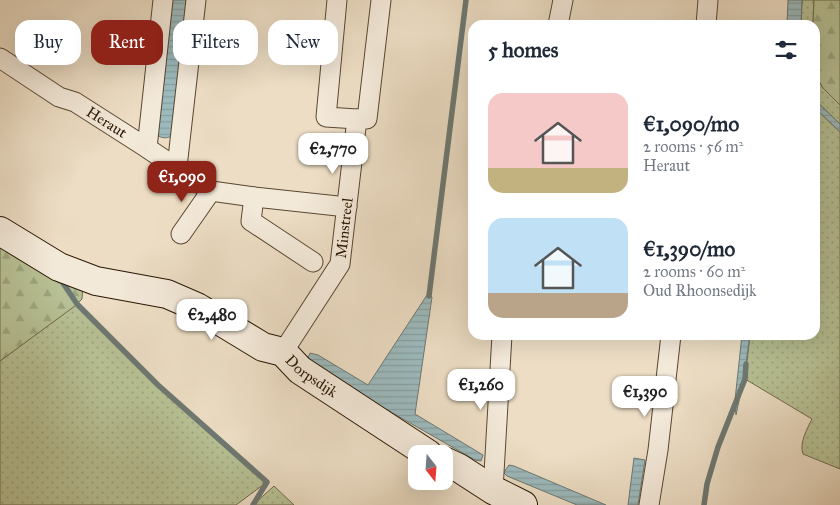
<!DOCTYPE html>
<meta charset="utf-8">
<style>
:root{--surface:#fff;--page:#f6f6f7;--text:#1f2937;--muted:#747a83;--accent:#8f2418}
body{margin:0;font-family:"IM FELL Great Primer",serif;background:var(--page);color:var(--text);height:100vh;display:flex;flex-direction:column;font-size:19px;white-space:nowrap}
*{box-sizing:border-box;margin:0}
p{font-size:16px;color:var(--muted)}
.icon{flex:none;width:28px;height:28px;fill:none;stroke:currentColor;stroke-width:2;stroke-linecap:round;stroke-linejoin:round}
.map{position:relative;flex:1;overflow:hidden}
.details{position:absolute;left:468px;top:20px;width:352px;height:320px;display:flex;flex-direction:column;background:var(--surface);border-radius:15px;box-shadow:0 5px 20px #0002}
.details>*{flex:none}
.hud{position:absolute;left:15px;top:20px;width:378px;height:45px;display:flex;gap:10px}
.needle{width:32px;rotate:163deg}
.tools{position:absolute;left:408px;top:445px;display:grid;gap:10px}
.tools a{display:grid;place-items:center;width:45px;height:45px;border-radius:10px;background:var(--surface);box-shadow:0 5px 20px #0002;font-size:25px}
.price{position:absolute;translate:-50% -42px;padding:0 11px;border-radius:10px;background:#fff;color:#222;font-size:16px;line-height:32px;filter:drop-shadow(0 1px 2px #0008)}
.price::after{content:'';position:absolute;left:50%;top:30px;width:15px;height:11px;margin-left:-8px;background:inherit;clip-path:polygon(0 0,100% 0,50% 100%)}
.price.selected{background:var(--accent);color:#fff}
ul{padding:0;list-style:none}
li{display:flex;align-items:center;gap:15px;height:125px;padding:0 20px}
li span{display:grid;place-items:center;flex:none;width:140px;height:100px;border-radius:15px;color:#555}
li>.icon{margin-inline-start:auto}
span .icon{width:60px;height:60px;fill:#fffc;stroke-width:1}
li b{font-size:21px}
h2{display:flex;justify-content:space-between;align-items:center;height:60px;padding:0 20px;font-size:21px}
.chip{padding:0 18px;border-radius:15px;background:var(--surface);box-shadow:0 5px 20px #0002;font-size:18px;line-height:45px}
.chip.selected{background:var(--accent);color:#fff}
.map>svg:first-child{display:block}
</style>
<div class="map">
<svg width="840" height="505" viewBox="0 0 840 505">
<defs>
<pattern id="grass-dots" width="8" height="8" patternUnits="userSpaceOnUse" patternTransform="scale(1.25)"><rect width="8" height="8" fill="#b7c195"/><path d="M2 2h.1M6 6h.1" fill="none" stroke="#9da57f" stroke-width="1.8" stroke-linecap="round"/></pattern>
<pattern id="forest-firs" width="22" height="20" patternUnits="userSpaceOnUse" patternTransform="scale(1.25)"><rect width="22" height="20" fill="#b7c195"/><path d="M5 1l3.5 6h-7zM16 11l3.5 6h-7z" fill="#9da57f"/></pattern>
<pattern id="water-rules" width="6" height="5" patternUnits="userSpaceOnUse" patternTransform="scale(1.25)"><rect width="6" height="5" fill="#9cbabd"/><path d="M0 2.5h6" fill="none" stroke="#869fa1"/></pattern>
</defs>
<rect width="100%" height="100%" fill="#ecddc4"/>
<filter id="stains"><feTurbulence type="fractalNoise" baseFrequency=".004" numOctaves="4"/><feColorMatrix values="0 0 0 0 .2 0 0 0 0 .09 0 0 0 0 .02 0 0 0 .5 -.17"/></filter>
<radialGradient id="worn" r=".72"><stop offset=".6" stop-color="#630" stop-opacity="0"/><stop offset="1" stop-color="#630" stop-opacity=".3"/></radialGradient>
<g fill="url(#grass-dots)" stroke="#706b4c">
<path d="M802,0H814L813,25H801Z"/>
<path d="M815,74L823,88L840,105V124L815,100Z"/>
<path d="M815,108L840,132V469L803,454C799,443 807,429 812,419L745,379L750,335H815Z"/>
<path d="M77,304L158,385L267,482L236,505H0V361Z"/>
<path d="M274,486L294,505H253Z"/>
</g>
<g fill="url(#forest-firs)" stroke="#706b4c">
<path d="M814,0H840V105L823,88L815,74V25H813Z"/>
<path d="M0,238L83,284L82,299L75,306L0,361Z"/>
</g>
<g fill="url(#water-rules)" stroke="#6e7872">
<path d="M172,0H187L171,136C167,139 161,138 157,135Z"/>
<path d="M788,0H802L801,25H787Z"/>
<path d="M815,100L840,124V132L815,108Z"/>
<path d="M427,295L432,297L415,414L483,455L481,461L475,460L382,407L308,358L310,353L318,355L368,385Z"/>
<path d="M742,335H750L744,377L736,415L735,406L738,404L737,401L735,400Z"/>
<path d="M634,458L645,460L638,505H628Z"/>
<path d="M509,465L514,466L606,505H577L507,476L504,473L506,469Z"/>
</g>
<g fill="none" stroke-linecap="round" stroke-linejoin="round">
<g stroke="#6e7872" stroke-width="5.5">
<path d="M59,277L77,304L158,385L267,482L253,505"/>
<path d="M429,296L466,0"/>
<path d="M704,505L707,484L718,447L745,379L746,364"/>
</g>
<g stroke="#5a4732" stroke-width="21">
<g id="street">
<path d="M337,0L326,117L357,119"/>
<path d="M558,25L563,0"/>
<path d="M706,25L708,0"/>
<path id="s1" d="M0,58L59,97L75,102L147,148L211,191L254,197L347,207"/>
<path d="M147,148L163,0"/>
<path d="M177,167L196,0"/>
<path d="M254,197L251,221L313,262"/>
<path d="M181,234L211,191"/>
<path id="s2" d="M283,352L340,264L357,119H367L381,0"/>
<path d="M493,490L502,335"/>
<path d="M649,505L658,450L671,335"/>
</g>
</g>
<g stroke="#291502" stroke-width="30">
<g id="secondary">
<path id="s3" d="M0,231L59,267L96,281L167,294L197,307L263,347L283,352L300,370L428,454"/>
<path d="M444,461L459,468L493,490L523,505"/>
</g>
</g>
<use href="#street" stroke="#f3e9d9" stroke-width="19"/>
<use href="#secondary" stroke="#f3e9d9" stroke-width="28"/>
</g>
<g text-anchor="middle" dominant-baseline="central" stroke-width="4.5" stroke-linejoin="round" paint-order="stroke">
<g font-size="15" fill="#291502" stroke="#f3e9d9">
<text stroke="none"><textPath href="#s1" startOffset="125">Heraut</textPath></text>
<text stroke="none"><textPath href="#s2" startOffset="141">Minstreel</textPath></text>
<text stroke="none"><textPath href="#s3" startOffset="349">Dorpsdijk</textPath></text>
</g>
</g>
<rect width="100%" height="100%" filter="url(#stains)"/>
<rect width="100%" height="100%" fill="url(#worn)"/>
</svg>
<div class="tools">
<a><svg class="needle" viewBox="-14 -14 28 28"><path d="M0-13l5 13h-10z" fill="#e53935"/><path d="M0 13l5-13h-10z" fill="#747a83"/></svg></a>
</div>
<b class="price" style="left:333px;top:175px">€2,770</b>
<b class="price selected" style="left:182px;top:203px">€1,090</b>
<b class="price" style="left:212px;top:341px">€2,480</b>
<b class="price" style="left:481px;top:411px">€1,260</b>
<b class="price" style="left:645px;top:418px">€1,390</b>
<div class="hud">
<a class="chip">Buy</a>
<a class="chip selected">Rent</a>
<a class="chip">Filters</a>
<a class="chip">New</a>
</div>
<section class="details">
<h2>5 homes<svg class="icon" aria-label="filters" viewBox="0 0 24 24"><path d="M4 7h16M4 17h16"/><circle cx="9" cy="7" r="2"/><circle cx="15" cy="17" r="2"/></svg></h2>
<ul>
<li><span style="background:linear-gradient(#f6c9c9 75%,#c2b280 0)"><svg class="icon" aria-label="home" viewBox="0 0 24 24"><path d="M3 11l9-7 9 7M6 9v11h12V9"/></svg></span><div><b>€1,090/mo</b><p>2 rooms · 56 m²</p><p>Heraut</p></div></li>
<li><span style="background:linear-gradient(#bfe0f5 75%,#b9a48a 0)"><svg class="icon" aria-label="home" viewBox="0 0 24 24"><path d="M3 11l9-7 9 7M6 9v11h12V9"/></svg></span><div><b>€1,390/mo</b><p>2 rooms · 60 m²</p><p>Oud Rhoonsedijk</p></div></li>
</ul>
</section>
</div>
